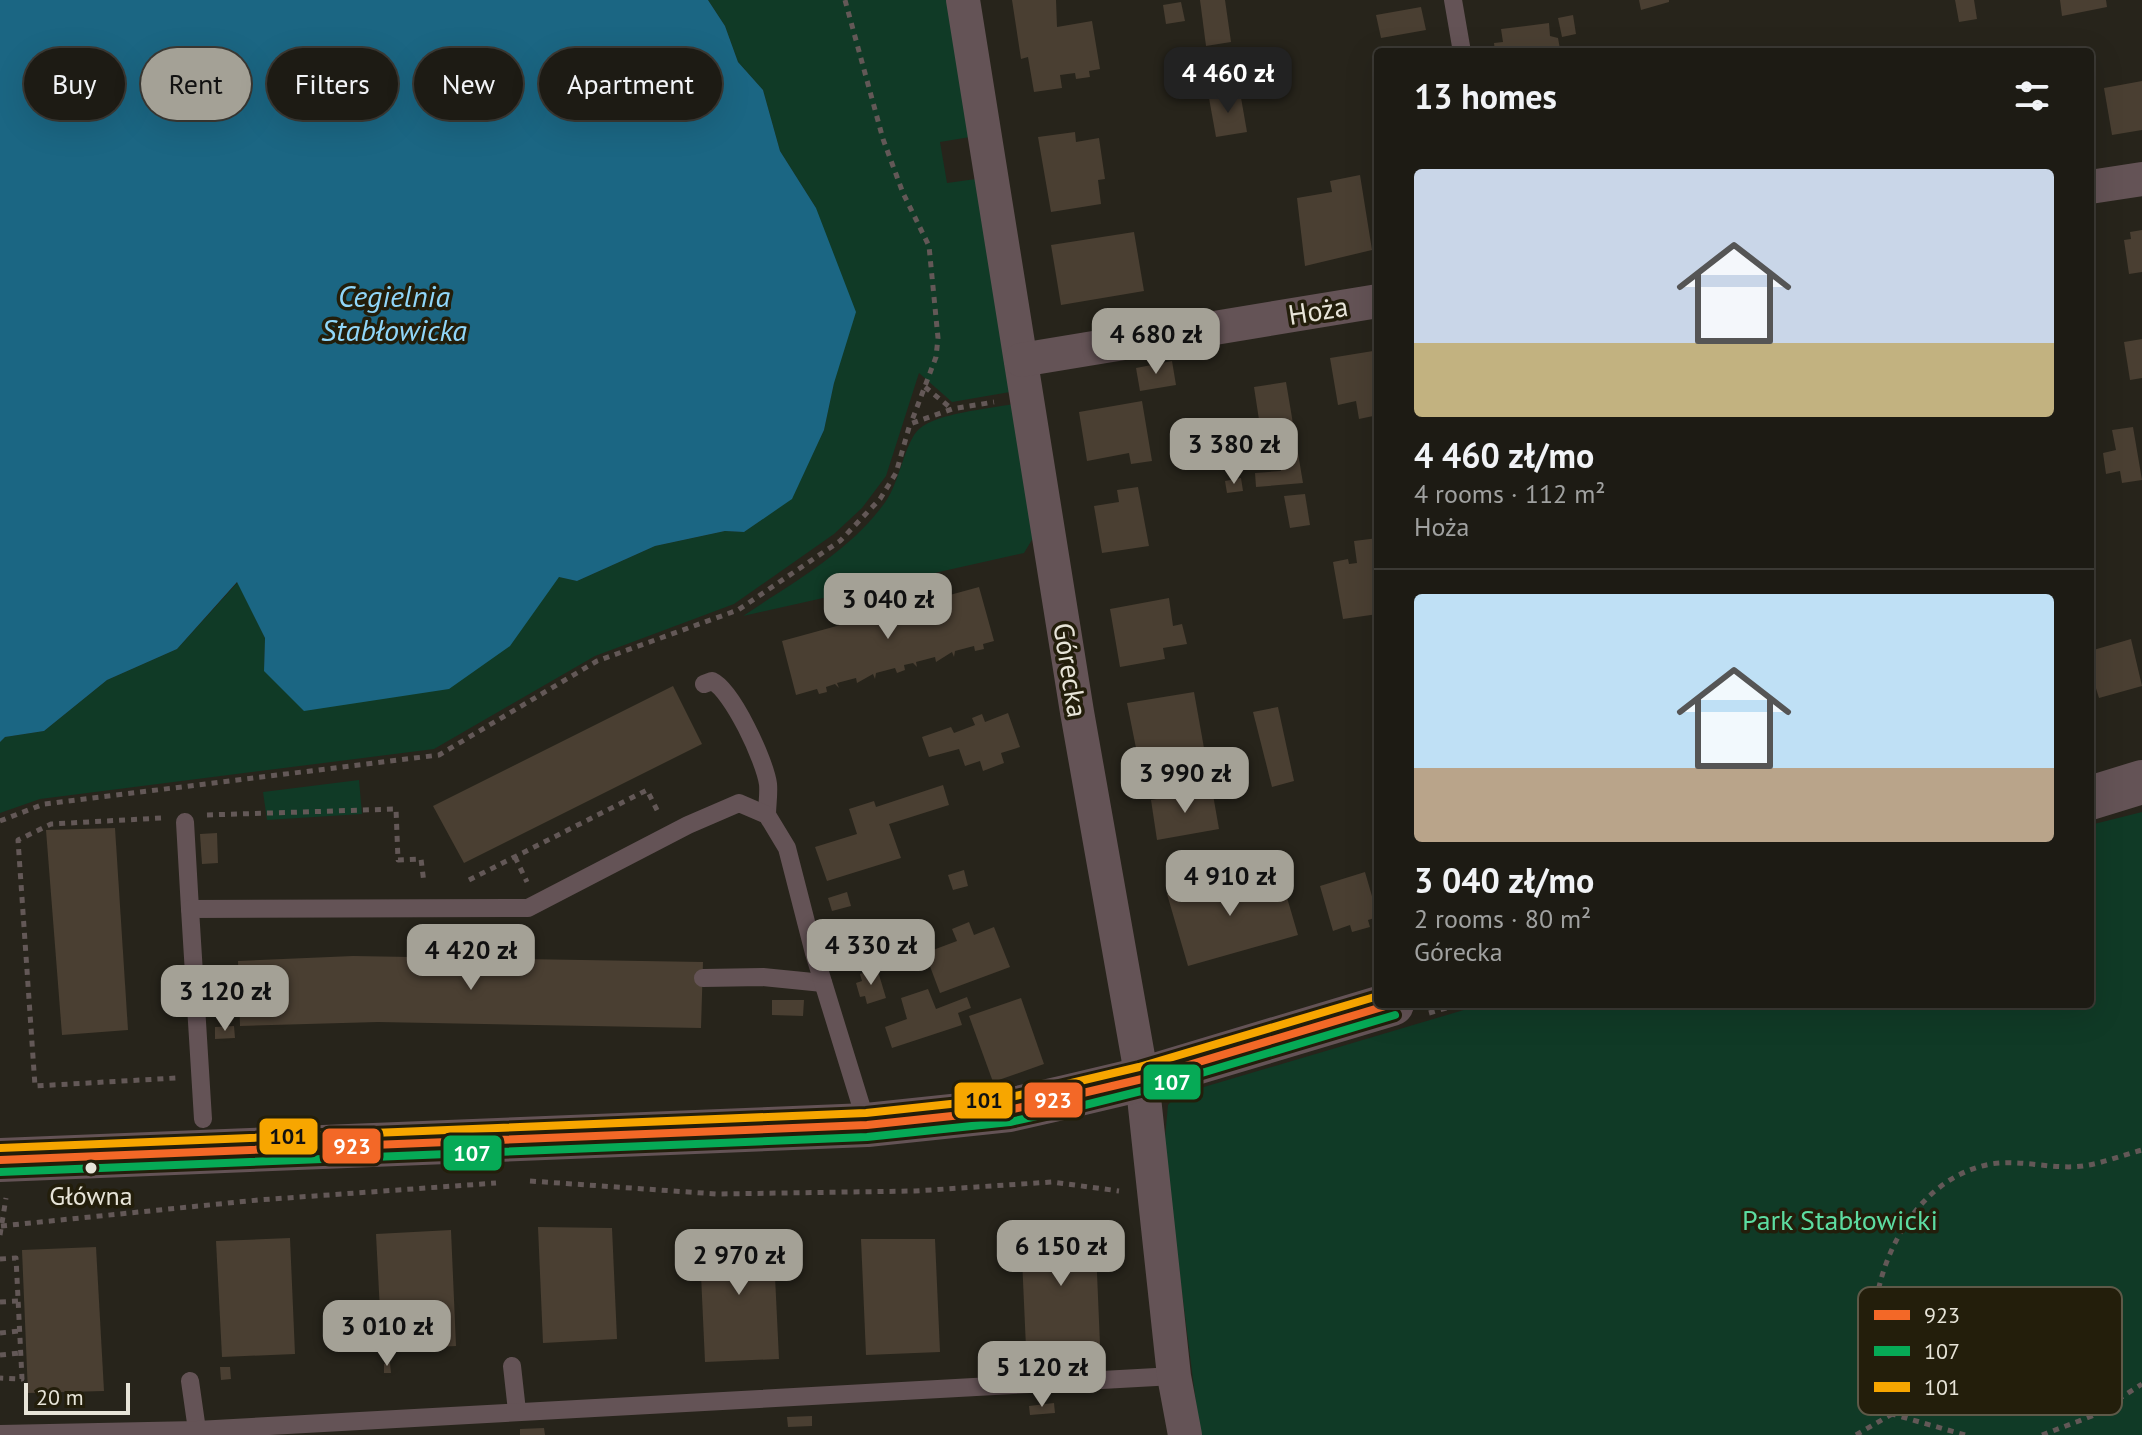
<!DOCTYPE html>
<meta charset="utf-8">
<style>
:root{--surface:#1d1b14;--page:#25241d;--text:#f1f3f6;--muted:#a0a1a0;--line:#3b3934;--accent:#a4a196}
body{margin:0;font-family:"PT Sans",sans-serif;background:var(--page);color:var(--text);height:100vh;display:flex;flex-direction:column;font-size:30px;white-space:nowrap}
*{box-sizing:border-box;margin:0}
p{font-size:26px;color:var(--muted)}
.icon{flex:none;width:44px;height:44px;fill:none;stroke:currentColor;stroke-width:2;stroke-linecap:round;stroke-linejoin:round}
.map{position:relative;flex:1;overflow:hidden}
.side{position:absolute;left:1374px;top:48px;width:720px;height:960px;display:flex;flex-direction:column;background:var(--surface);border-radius:8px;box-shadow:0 8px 32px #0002,0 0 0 2px var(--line)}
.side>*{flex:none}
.top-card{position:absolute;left:24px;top:48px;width:760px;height:72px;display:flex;gap:16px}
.scale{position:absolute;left:24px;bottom:20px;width:106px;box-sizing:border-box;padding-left:8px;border:4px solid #e7e4d8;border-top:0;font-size:22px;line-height:28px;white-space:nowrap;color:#e7e4d8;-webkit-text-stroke:6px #231e0b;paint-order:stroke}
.price{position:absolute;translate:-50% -68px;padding:0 18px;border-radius:16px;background:var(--accent);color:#111;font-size:26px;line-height:52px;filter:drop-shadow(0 2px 4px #0008)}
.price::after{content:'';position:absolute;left:50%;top:48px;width:24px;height:18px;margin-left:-12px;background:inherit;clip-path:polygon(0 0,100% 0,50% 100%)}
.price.active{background:#222;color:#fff}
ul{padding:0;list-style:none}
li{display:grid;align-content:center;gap:16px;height:424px;padding:0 40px}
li+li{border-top:2px solid var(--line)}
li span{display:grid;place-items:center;height:248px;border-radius:8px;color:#555}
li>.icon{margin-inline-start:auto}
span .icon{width:144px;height:144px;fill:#fffc;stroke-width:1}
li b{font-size:34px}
h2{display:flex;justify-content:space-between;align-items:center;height:96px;padding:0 40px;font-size:34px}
.tag{padding:0 28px;border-radius:36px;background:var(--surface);box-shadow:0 8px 32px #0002,0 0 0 2px var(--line);font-size:28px;line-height:72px}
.tag.active{background:var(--accent);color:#111}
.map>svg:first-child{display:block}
</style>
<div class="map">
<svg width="2142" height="1435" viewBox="0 0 2142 1435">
<rect width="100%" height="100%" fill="#27241b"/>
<g fill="#103a26">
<path d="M708,0H948L970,137L940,142L947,183L976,179L1010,392L952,402L919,373L886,476L862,508L834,534L734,604L595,656L434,749L40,799L0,813V742L5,737L44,731L107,680L177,649L238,582L265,638L264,671L560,577L577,581L655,546L725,531L744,532L791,499L824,430L834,383L816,208L780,151L763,90L738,62L725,26Z"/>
<path d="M1013,404L1033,538L1024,553L743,616C792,583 851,551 886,501C899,483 905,442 919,429C937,413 988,409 1013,404Z"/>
<path d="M359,780L362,814L267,820L263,792Z"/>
<path d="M2142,812V1435H1200L1164,1149L1168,1105L1177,1095L1484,1004H2090V825Z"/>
</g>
<path fill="#1b6683" d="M0,0H708L725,26L738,62L763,90L780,151L816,208L856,312L834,383L824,430L792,499L744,532L725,531L655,546L577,581L559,577L510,646L449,689L304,711L264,671L265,638L237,582L177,649L107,680L44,731L5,737L0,742Z"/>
<g fill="#4a3f32">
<path d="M1012,0H1056L1057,27L1092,21L1100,69L1089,71L1090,77L1076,79L1075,73L1060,75L1062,88L1034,92L1028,57L1021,59Z"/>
<path d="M1200,0H1225L1231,42L1206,46Z"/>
<path d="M1639,0H1669V2L1641,10Z"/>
<path d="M1955,0H1974L1977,19L1959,22Z"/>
<path d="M2060,0H2106L2107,7L2062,16Z"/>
<path d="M1181,2L1185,21L1166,24L1163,5Z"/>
<path d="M1421,7L1426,30L1381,38L1376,15Z"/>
<path d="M1573,15L1576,34L1562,37L1558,18Z"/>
<path d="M1549,23L1550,36L1558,38L1560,49L1557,52H1495L1494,43L1503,42L1501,29Z"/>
<path d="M2142,81V130L2112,135L2104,88Z"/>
<path d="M1240,92L1247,132L1216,137L1209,98Z"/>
<path d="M1075,132L1076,142L1099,138L1105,179L1098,180L1101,204L1051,212L1038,137Z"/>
<path d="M1360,175L1372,250L1305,266L1297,198L1332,192L1330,181Z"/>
<path d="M2142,230V272L2129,274L2124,240L2131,239L2130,232Z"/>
<path d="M1134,232L1144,291L1061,305L1051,245Z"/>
<path d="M2142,339V378L2130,380L2124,342Z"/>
<path d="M1373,351L1378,415L1359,419L1356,401L1338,405L1330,358Z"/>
<path d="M1172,361L1176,385L1140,391L1136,368Z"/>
<path d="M1286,382L1303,483L1256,487L1255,473L1281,471L1277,444L1263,446L1254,387Z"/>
<path d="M1142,401L1152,461L1131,464L1129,453L1087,461L1079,412Z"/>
<path d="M2133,427L2142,480L2122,483L2120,471L2106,474L2103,453L2116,450L2112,430Z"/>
<path d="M1241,478L1243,491L1227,493L1225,481Z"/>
<path d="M1138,487L1149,546L1102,553L1094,506L1119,502L1117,490Z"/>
<path d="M1305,494L1310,525L1290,528L1284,496Z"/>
<path d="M1378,538V614L1343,619L1333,562L1348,559L1349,564L1357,563L1354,541Z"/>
<path d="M979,587L994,641L983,644L984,649L975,651L974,646L955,651L954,657L952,652L936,662L935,657L916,662L917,667L913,663L904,665L905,670L897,673L895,668L876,673L875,679L873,674L857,683L856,678L837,683L839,688L835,684L826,687L827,692L819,694L817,689L796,695L782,641Z"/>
<path d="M1169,598L1173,626L1182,624L1187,644L1163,648L1165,659L1120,667L1110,609Z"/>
<path d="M2131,639L2142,686L2099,698L2090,669V651Z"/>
<path d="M673,686L702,744L464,863L433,806Z"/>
<path d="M1194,692L1204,748L1138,758L1127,703Z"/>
<path d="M1278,707L1294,781L1272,787L1253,712Z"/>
<path d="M1008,713L1020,747L1001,753L1004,763L983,771L980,761L965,766L959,749L929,757L922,737L951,727L954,733L975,725L972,718L982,714L985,722Z"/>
<path d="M943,785L949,805L889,824L901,858L827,881L815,847L857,834L849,809L874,801L876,807Z"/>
<path d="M1212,789L1219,829L1157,840L1151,800Z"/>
<path d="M115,828L128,1030L62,1035L46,830Z"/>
<path d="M217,833L218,863L202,864L200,834Z"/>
<path d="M964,870L968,886L953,890L948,875Z"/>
<path d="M1246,871L1252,893L1283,884L1298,935L1188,966L1167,894Z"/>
<path d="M1365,872L1378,917L1368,920L1370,927L1352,932L1350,925L1333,931L1320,886Z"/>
<path d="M847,892L851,906L832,911L828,898Z"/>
<path d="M969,922L974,935L994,927L1010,967L940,993L925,953L957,941L952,929Z"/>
<path d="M353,956L703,962L701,1028L378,1022L240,1026L238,961Z"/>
<path d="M877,968L886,998L867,1004L865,996L860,997L856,983L862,981L860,974Z"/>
<path d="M928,989L936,1009L967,997L971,1008L958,1013L962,1025L892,1048L885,1027L907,1019L901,998Z"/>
<path d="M1021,998L1044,1064L993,1082L969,1016Z"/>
<path d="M772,1000H804L803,1016L772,1015Z"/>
<path d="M234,1026L235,1038L215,1039V1027Z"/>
<path d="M1095,1225L1100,1345L1026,1348L1021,1236Z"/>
<path d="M538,1227L612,1228L617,1339L543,1343Z"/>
<path d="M451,1230L456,1346L382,1350L376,1234Z"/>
<path d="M699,1231L773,1235L779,1359L705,1362Z"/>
<path d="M290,1238L295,1354L222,1357L216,1241Z"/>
<path d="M861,1239H935L940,1352L866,1355Z"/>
<path d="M96,1247L104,1391L28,1393L22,1250Z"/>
<path d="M390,1363L391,1373H384V1364Z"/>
<path d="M220,1367H230L231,1379L221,1380Z"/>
<path d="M1054,1403L1055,1413L1030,1415L1029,1406Z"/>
<path d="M812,1416V1426L788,1427L787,1417Z"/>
<path d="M544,1428L545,1435H520V1429Z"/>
</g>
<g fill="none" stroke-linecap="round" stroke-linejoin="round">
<g stroke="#635857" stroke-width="5" stroke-dasharray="6 6" stroke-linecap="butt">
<path d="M845,0L883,139L903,193L929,246L938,338L936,357L911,423"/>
<path d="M925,387L952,409"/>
<path d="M207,815L396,809L398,860L421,859L424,883"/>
<path d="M161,818L51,824L18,840L35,1086L176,1078"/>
<path d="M0,821L44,804L439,755L597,661L738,610L840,541L880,499L896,473L910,424L952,409L994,402"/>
<path d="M515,857L527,882"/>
<path d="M469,880L647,790L659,814"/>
<path d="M1429,1013L1460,1004"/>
<path d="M530,1181L717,1194L915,1191L1052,1182L1119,1191"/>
<path d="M1,1226L258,1200L496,1183"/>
<path d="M0,1235L6,1198"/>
<path d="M0,1259L16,1258L22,1379L0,1378"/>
<path d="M0,1302L18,1301"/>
<path d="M0,1333L19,1331"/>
<path d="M0,1355L20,1353"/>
<path d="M1856,1435L1892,1414"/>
<path d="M1965,1435L1892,1414C1884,1391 1876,1368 1874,1343C1869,1270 1913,1178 1991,1164C2021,1159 2053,1170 2083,1166C2103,1163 2123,1155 2142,1150"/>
<path d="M2042,1435L2092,1416L2142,1384"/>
</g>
<g stroke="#645356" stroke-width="18">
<path d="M1453,0L1462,52"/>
<path d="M704,684L712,681C732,690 765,761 768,784C769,794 767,805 767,815"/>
<path d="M185,822L190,909"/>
<path d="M703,978L763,977L823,983"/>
<path d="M203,1119L190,909L528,908L688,825L739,803L767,815L787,848L814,953L867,1125"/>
<path d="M512,1366L517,1411"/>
<path d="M190,1381L197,1430"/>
<path d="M0,1434L197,1430L1174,1376"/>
</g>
<g stroke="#645356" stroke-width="34">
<path d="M963,0L1077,712L1142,1079L1174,1376L1185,1435"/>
<path d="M2090,187L2142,179"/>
<path d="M1021,360L1378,301"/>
</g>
<g stroke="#645356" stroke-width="44">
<path d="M2090,798L2142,782"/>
<path d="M0,1160L867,1125L1009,1110L1066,1097L1142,1079L1392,1004"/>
</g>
<g stroke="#231e0b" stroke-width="14">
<path id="bus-1" d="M0,1160L867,1125L1009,1110L1066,1097L1142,1079L1392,1004"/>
</g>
<g stroke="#231e0b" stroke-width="14">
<path id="bus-2" d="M0,1172L867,1137L1010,1122L1069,1109L1145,1090L1395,1015"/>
</g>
<g stroke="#231e0b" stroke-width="14">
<path id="bus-3" d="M0,1148L866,1113L1007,1098L1063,1085L1139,1067L1378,996"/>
</g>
<use href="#bus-1" stroke="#f36827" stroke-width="8"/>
<use href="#bus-2" stroke="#06aa56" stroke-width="8"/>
<use href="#bus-3" stroke="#f7a600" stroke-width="8"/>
</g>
<circle fill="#e7e4d8" stroke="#231e0b" stroke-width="3" cx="91" cy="1168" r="7"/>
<g text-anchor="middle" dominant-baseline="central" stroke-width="7" stroke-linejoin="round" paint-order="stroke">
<g font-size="26" fill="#e7e4d8" stroke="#231e0b">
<text x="91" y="1195">Główna</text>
</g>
<g font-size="28" fill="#e7e4d8" stroke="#231e0b">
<text transform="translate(1318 310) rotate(-9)">Hoża</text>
<text transform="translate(1071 670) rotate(81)">Górecka</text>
</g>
<g font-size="28" fill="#5cdca1" stroke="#231e0b">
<text x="1840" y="1219">Park Stabłowicki</text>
</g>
<g font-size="30" font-style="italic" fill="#90d6f9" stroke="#231e0b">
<text x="394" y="295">Cegielnia<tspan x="394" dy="34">Stabłowicka</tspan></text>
</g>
</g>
<rect x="1858" y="1287" width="264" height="128" rx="12" fill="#231e0b" stroke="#5e5948" stroke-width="2"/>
<rect x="1874" y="1310" width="36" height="10" fill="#f36827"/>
<rect x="1874" y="1346" width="36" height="10" fill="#06aa56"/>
<rect x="1874" y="1382" width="36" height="10" fill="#f7a600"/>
<g font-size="22" fill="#e7e4d8">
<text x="1924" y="1323">923</text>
<text x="1924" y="1359">107</text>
<text x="1924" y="1395">101</text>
</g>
<g stroke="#231e0b" stroke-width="3">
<rect x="1142" y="1063" width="60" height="38" rx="8" fill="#06aa56"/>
<rect x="1023" y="1081" width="61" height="38" rx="8" fill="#f36827"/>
<rect x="953" y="1081" width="61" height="39" rx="8" fill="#f7a600"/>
<rect x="258" y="1117" width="61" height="39" rx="8" fill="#f7a600"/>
<rect x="321" y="1127" width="61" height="38" rx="8" fill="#f36827"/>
<rect x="442" y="1134" width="61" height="38" rx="8" fill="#06aa56"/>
</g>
<g font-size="22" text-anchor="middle" font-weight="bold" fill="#fff">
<text x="1172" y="1090">107</text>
<text x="1053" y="1108">923</text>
<text x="352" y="1154">923</text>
<text x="472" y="1161">107</text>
</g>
<g font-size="22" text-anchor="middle" font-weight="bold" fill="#111">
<text x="984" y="1108">101</text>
<text x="288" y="1144">101</text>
</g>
</svg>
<div class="scale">20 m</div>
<b class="price active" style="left:1228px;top:115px">4 460 zł</b>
<b class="price" style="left:1156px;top:376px">4 680 zł</b>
<b class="price" style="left:1234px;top:486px">3 380 zł</b>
<b class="price" style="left:888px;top:641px">3 040 zł</b>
<b class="price" style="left:1185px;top:815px">3 990 zł</b>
<b class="price" style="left:1230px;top:918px">4 910 zł</b>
<b class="price" style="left:871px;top:987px">4 330 zł</b>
<b class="price" style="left:471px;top:992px">4 420 zł</b>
<b class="price" style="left:225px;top:1033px">3 120 zł</b>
<b class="price" style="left:1061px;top:1288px">6 150 zł</b>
<b class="price" style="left:739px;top:1297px">2 970 zł</b>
<b class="price" style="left:387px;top:1368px">3 010 zł</b>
<b class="price" style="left:1042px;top:1409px">5 120 zł</b>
<div class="top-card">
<a class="tag">Buy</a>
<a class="tag active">Rent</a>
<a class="tag">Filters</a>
<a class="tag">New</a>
<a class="tag">Apartment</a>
</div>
<section class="side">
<h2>13 homes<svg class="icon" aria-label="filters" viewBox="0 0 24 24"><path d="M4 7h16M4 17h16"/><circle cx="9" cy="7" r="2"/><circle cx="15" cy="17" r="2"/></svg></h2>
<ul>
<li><span style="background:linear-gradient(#c9d6e8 70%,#c2b280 0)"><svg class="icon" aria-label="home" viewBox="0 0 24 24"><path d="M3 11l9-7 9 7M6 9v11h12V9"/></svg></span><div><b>4 460 zł/mo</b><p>4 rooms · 112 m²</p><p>Hoża</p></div></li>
<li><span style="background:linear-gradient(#bfe0f5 70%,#b9a48a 0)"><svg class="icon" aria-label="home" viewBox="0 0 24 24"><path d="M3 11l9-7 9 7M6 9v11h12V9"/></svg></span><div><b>3 040 zł/mo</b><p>2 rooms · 80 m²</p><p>Górecka</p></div></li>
</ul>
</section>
</div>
